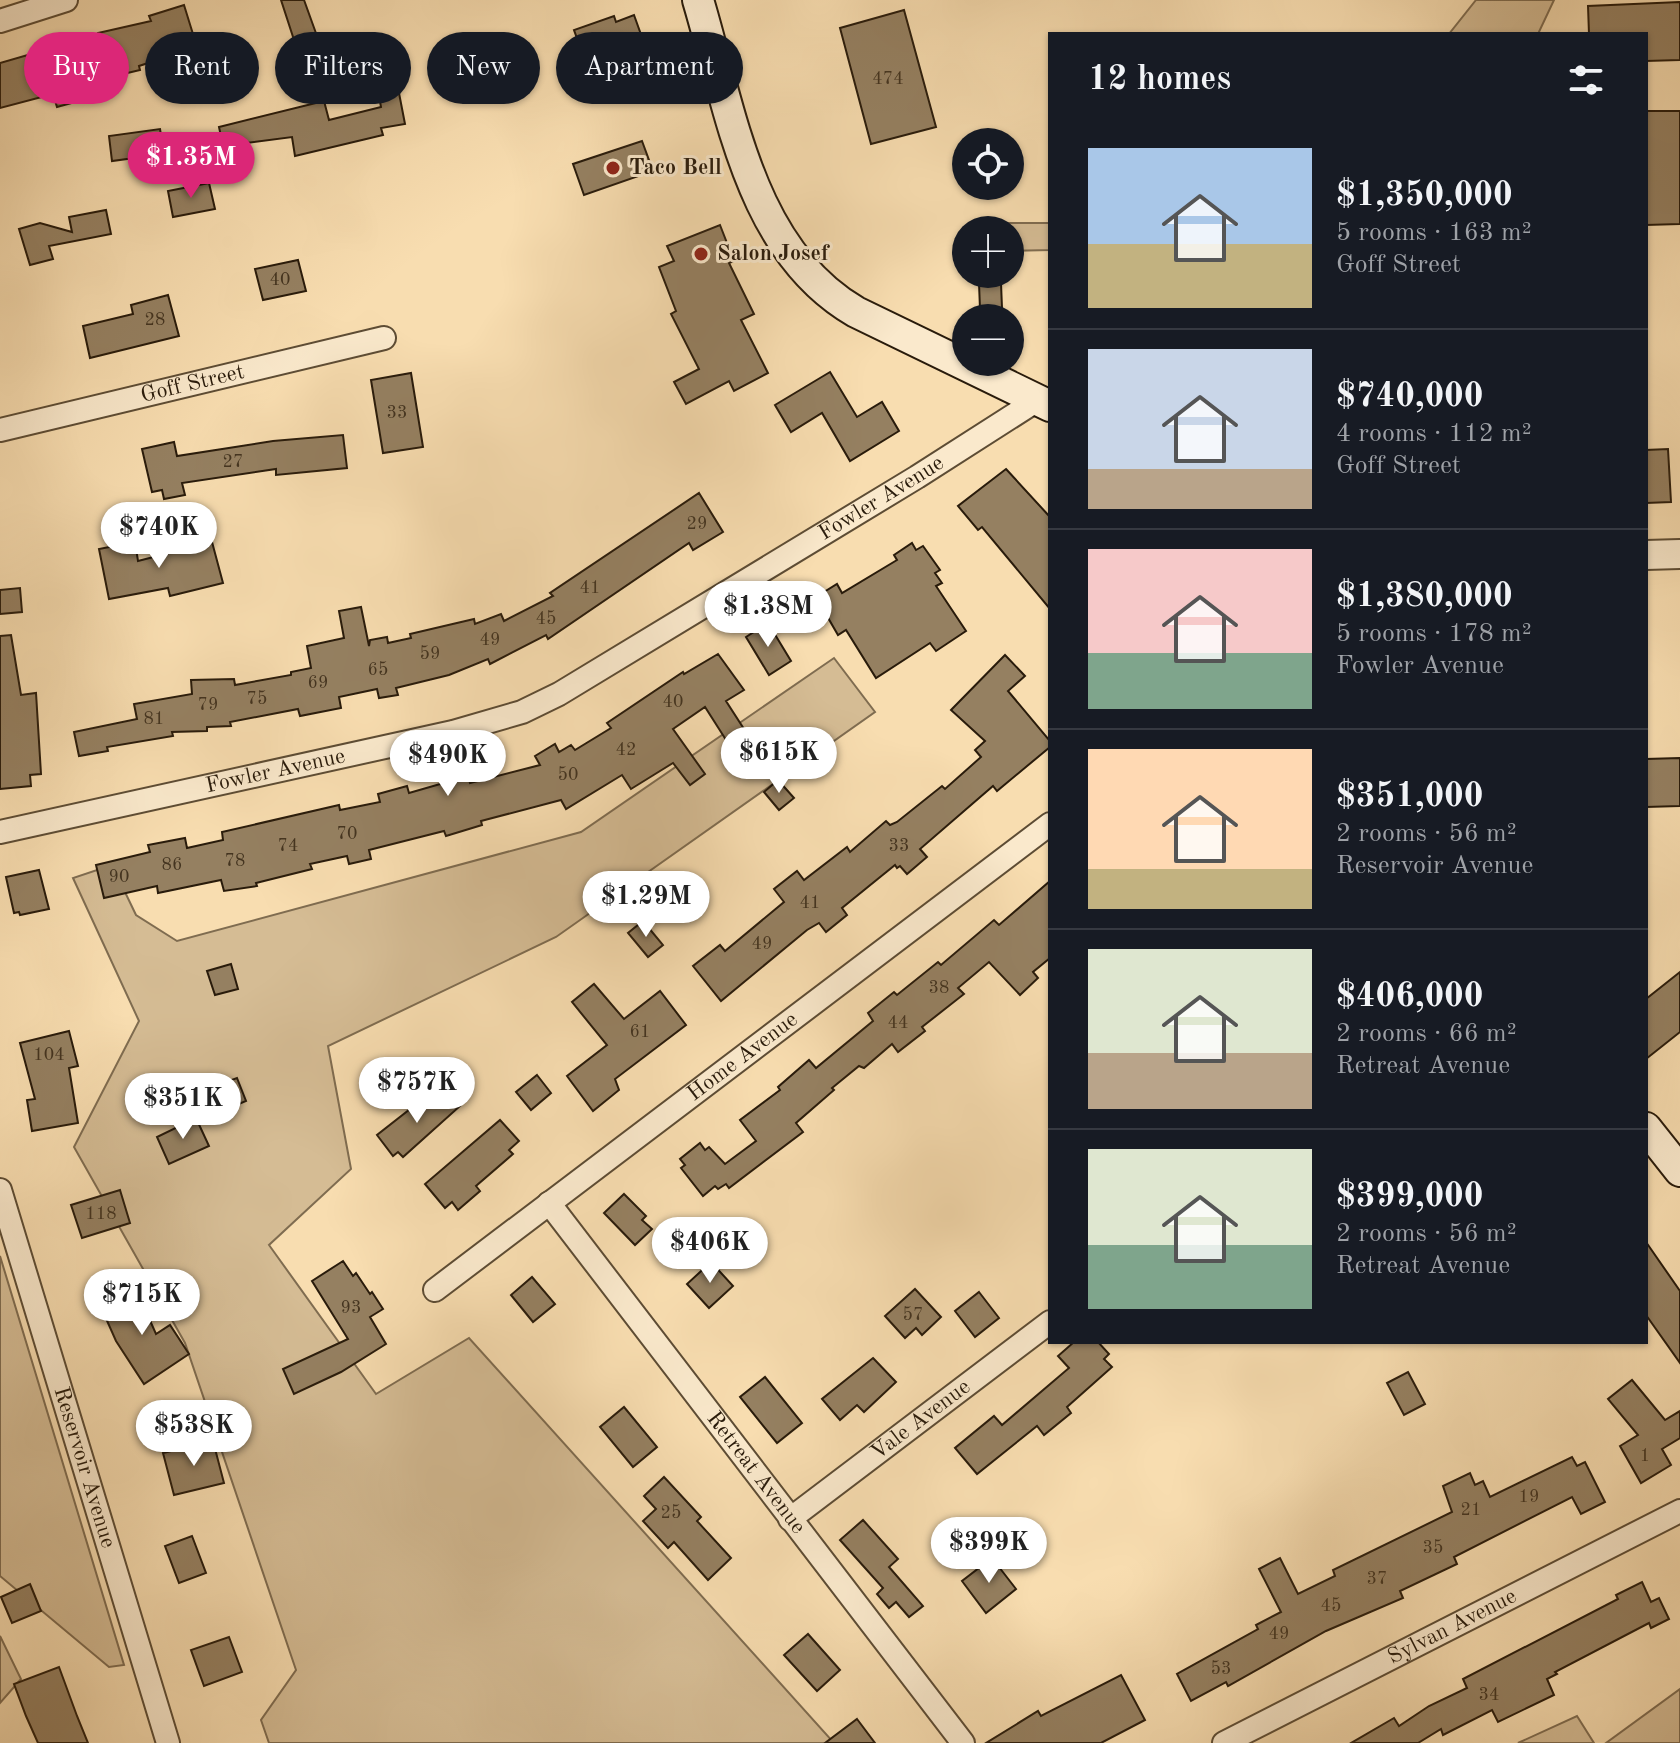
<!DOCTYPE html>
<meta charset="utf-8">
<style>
:root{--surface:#171b24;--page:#20242c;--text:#f1f3f6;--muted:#9ea1a6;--line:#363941;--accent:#db2777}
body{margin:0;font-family:"Old Standard TT",serif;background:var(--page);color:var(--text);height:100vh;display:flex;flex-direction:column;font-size:30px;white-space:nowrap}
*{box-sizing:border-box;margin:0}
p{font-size:26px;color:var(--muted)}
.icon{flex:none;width:44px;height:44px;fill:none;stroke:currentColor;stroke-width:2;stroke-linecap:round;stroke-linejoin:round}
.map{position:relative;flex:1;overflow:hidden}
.side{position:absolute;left:1048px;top:32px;width:600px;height:1312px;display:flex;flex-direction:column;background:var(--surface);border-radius:0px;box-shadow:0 2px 6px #0004}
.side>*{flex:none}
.banner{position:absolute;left:24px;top:32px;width:760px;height:72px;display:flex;gap:16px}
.fabs{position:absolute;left:952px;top:128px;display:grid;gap:16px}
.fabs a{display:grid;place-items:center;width:72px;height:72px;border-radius:50%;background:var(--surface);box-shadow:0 2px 6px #0004;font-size:40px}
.price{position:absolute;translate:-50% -68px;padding:0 18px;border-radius:28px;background:#fff;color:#222;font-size:26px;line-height:52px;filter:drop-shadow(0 2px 4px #0008)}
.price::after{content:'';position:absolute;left:50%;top:48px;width:24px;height:18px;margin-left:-12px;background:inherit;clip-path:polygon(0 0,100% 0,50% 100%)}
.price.on{background:var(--accent);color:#fff}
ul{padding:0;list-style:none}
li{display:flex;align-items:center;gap:24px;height:200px;padding:0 40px}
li+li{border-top:2px solid var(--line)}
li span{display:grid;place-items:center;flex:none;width:224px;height:160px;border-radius:0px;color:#555}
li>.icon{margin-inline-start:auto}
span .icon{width:96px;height:96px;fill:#fffc;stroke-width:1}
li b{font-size:34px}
h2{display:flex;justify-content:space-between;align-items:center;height:96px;padding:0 40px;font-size:34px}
.tag{padding:0 28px;border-radius:36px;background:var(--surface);box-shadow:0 2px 6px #0004;font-size:28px;line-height:72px}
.tag.on{background:var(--accent);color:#fff}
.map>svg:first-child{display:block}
</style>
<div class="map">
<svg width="1680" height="1743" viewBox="0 0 1680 1743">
<rect width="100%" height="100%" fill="#f8ddb0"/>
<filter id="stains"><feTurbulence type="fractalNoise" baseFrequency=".0025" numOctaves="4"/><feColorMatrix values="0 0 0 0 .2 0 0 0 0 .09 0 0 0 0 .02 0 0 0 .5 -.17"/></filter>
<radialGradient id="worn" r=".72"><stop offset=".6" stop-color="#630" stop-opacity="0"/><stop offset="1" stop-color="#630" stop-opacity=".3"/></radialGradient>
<g fill="#d5bc94" stroke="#7f6c50" stroke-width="2">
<path d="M1476,0H1554L1538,34H1449Z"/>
<path d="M1000,223H1050V250L1010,251V230H1000Z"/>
<path d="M834,658L875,712L556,937L328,1046L351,1169L269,1245L376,1394L469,1338L834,1743H269L261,1720L296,1670L185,1343L74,1147L139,1021L73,878L112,865L136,915L177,941L581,832Z"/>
<path d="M0,1256L124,1665L109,1667L0,1576Z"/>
<path d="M0,1636L21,1679L0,1703Z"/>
<path d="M1680,1689V1743H1606Z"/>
<path d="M1577,1716L1594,1743H1518Z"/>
</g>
<g fill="#958061" stroke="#291b0b" stroke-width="2">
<path d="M281,0H304L317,36L295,43Z"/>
<path d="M1680,2V60L1646,61V34H1589L1588,6Z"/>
<path d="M184,5L197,47L139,66L140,70L94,81L97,96L57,107L53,94L0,108V63L69,43L101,46L98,33L151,21L149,16Z"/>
<path d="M904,10L936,127L871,144L840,28Z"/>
<path d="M634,15L644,43L586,63L574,30L614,16L616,22Z"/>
<path d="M399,93L405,124L381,128L383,135L295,156L292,137L223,146L219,127L324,101L329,120L381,107L379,96Z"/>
<path d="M1646,111H1680V224L1646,225Z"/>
<path d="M160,129L164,154L112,161L109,136Z"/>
<path d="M642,141L653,171L584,195L573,164Z"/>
<path d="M209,183L215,209L173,217L168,191Z"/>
<path d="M106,210L111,234L49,246L53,259L30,265L19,229L40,223L72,232L69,217Z"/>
<path d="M720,225L734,261L729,263L754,314L741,320L768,373L734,391L729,381L686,404L674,382L699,369L671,314L676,311L659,267L674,261L667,246Z"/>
<path d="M298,260L306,291L263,300L255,269Z"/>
<path d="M979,283H1001L1002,308L980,309Z"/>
<path d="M168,295L179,336L90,358L83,326L133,314L131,305Z"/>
<path d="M830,372L857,417L882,402L899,431L850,461L822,413L791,432L775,405Z"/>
<path d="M411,373L423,447L383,453L371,380Z"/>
<path d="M343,435L347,468L276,475V469L182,483L185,495L164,499L162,490L152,492L142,449L174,442L177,456L273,441Z"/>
<path d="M1668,449L1671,502L1646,503V450Z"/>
<path d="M1006,469L1050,517V609L982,527L978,530L958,506Z"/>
<path d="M699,493L723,532L693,550L689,543L548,639L546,635L490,664L488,659L449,675L396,688L398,695L379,698L377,689L339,697L341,708L300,716L298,709L230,722L231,726L207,727V731L172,732L173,736L107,747L108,751L79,756L74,732L137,719L134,704L192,694L191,680L234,679L235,685L291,675V672L311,668L307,646L344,638L339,611L361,607L369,646L370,640L387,637L388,643L411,638L410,634L474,619L475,624L501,614L504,621L553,596L550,593Z"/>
<path d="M135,542L138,561L212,542L223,583L170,596L168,588L109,599L99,549Z"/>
<path d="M912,543L916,550L923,546L940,570L935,573L942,583L936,586L966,631L936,651L930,643L876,678L846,630L838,635L816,597L837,584L842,593L897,560L894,555Z"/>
<path d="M20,588L22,612L0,614V590Z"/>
<path d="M768,623L791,661L769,675L746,637Z"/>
<path d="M11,635L21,695L36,693L41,774L30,775L31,786L0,789V636Z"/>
<path d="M718,654L744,690L726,701L753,743L735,754L705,707L673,729L705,774L690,785L673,763L631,789L622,775L566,809L561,800L481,821L482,825L446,836L444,831L369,850L371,859L349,864L347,856L310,864L312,869L256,883L257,886L224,891L221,880L158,893L157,886L104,898L96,865L150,852L148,845L185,838L187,848L223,840L222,832L339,805L340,810L380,802L378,794L407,786L409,793L468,776L470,783L540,765L535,756L555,744L559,752L571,745L575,750L611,728L607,723L683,672L684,674Z"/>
<path d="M1005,655L1025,676L1008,691L1050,741V747L997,791L993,786L920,849L927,857L907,874L900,866L897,868L895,865L842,908L847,915L826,932L819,923L807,930L721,1001L693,966L720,945L725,951L784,902L774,889L797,871L804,880L847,847L850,852L886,821L890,825L897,822L942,786L945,789L981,757L975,750L985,741L951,710Z"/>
<path d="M1680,758V806L1646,807V759Z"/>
<path d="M778,780L794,798L779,810L764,792Z"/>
<path d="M39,870L49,909L20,915L19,912L14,913L6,877Z"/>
<path d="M1050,881V958L1033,972L1038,978L1020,995L989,962L958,988L964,994L922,1027L925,1031L898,1052L892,1044L864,1068L859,1066L832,1088L834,1090L796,1123L803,1132L729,1188L726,1184L718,1189L715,1186L703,1196L681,1168L685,1165L680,1159L700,1143L705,1150L709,1147L725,1164L756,1141L740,1120L780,1090L778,1087L809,1060L816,1068L873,1021L868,1013L894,992L897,995L938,962L941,965L994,920L999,925Z"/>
<path d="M643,921L663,945L648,957L628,933Z"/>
<path d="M231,964L238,989L215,995L207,971Z"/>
<path d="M1680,972V1032L1646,1059V999Z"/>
<path d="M594,984L624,1019L660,991L686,1025L615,1079L619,1090L593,1111L567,1076L607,1045L572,1002Z"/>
<path d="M69,1031L78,1066L69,1068L78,1123L32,1131L27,1100L35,1099L20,1043Z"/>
<path d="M537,1075L551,1093L531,1110L516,1092Z"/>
<path d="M237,1078L246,1101L225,1110L215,1086Z"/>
<path d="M445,1089L460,1106L403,1157L398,1152L393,1156L377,1135L414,1106L419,1113Z"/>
<path d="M196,1118L209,1146L169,1164L157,1137Z"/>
<path d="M500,1120L519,1141L509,1150L513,1154L476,1186L480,1191L458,1210L452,1202L445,1208L425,1184Z"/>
<path d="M120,1190L130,1223L82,1238L71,1205Z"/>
<path d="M624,1194L646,1216L642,1220L652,1229L635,1245L604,1213Z"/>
<path d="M1646,1242L1680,1291V1363L1646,1315Z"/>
<path d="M343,1261L353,1276L356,1273L370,1294L372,1292L383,1309L370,1317L386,1344L341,1372L294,1394L283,1369L348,1339L312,1281Z"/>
<path d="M711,1262L733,1286L709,1308L687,1284Z"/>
<path d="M532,1277L555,1304L533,1322L511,1295Z"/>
<path d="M136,1289L156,1334L170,1325L189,1354L144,1384L116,1341L100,1305Z"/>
<path d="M915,1289L941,1317L922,1335L916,1328L905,1338L885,1316Z"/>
<path d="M979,1292L999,1318L975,1337L955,1311Z"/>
<path d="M1074,1342H1098L1109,1354L1104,1359L1112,1367L1067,1407L1071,1413L1044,1435L1037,1426L977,1474L955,1448L994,1416L1002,1425L1069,1368L1058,1356Z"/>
<path d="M873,1358L896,1382L864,1412L857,1405L840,1420L822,1399Z"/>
<path d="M1408,1372L1425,1404L1404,1415L1387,1383Z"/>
<path d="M765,1377L802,1423L777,1443L740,1397Z"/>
<path d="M1632,1380L1665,1420L1680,1411V1438L1662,1449L1671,1465L1641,1483L1620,1446L1638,1435L1608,1399Z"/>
<path d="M624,1407L657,1447L633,1467L600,1427Z"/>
<path d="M213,1441L224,1483L174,1495L163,1453Z"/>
<path d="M1572,1457L1577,1466L1585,1462L1605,1502L1581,1514L1572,1497L1454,1557L1457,1564L1400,1591L1403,1598L1326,1631L1228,1686L1226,1682L1191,1701L1177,1674L1258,1629L1256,1625L1281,1612L1259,1569L1280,1558L1298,1594L1335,1576L1333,1570L1452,1512L1443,1486L1470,1473L1475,1485L1483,1481L1490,1497Z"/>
<path d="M664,1477L701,1517L697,1521L731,1558L708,1580L674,1542L668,1548L643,1521L656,1509L644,1496Z"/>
<path d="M863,1520L898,1559L889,1567L923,1606L909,1617L896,1602L889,1608L877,1594L883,1588L840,1540Z"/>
<path d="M192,1536L206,1573L179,1583L165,1546Z"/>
<path d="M992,1558L1016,1589L986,1613L962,1581Z"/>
<path d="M1642,1582L1651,1602L1659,1598L1669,1619L1651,1628L1649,1623L1555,1672L1557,1674L1547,1679L1554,1695L1498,1722L1492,1710L1443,1735L1441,1729L1418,1743H1351L1394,1718L1399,1726L1429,1706L1467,1688L1463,1679L1618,1599L1616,1595Z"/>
<path d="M30,1584L41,1611L12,1623L1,1597Z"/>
<path d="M808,1634L840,1670L817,1691L784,1655Z"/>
<path d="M229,1637L242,1672L204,1686L191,1650Z"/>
<path d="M59,1667L77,1716L88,1743H38L26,1716L14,1684Z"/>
<path d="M1121,1675L1145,1720L1101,1743H986L1038,1711L1041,1716Z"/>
<path d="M857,1719L875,1743H825Z"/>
</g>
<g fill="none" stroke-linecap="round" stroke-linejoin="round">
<g stroke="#5d4c34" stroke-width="26">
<g id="minor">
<path d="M0,21L66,0"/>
<path id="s1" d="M0,430L384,338"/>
<path id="s2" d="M0,832L453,732L522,712L559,694L917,477L1039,399"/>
<path id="s3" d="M0,1190L168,1743"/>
<path id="s4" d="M549,1203L963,1743"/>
<path id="s5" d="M435,1290L1050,824"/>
<path id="s6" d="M790,1519L1050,1322"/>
<path id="s7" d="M1224,1743L1680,1511"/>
</g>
</g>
<g stroke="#5d4c34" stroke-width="32">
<path id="tertiary" d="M1646,555L1680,554"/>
</g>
<g stroke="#291b0b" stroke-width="34">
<g id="secondary">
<path d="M698,0C731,110 749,250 856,312L1050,406"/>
<path d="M1646,1128L1680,1171"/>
</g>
</g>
<use href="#minor" stroke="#fae9cc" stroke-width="22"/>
<use href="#tertiary" stroke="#fae9cc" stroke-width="28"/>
<use href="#secondary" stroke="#fae9cc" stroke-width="30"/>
</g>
<g fill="#8f2418" stroke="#fae9cc" stroke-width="3">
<circle cx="613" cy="168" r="8"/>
<circle cx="701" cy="254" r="8"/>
</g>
<g text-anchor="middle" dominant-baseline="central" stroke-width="6" stroke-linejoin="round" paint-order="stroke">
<g font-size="18" fill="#443420">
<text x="888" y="79">474</text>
<text x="280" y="280">40</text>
<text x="155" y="320">28</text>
<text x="397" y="413">33</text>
<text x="233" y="462">27</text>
<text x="697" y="524">29</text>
<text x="590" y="588">41</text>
<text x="546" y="619">45</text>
<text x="490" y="640">49</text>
<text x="430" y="654">59</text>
<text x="378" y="670">65</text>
<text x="318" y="683">69</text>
<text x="257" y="699">75</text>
<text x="673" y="702">40</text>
<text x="208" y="705">79</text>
<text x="154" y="719">81</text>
<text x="626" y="750">42</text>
<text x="568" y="775">50</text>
<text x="347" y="834">70</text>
<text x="288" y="846">74</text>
<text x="899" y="846">33</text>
<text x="235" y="861">78</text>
<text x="172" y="865">86</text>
<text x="119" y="877">90</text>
<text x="810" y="903">41</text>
<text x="762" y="944">49</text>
<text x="939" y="988">38</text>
<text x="898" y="1023">44</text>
<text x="640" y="1032">61</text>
<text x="49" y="1055">104</text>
<text x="101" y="1214">118</text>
<text x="351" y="1308">93</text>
<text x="913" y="1315">57</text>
<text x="1645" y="1456">1</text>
<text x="1529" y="1497">19</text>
<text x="1471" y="1510">21</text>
<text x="671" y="1513">25</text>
<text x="1433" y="1548">35</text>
<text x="1377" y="1579">37</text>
<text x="1331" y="1606">45</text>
<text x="1279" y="1634">49</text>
<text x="1221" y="1669">53</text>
<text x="1489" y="1695">34</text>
</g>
<g font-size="22" font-weight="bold" fill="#291b0b" stroke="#fae9cc" text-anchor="start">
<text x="629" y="168">Taco Bell</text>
<text x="717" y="254">Salon Josef</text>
</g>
<g font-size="22" fill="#291b0b" stroke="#fae9cc">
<text stroke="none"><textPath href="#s1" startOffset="198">Goff Street</textPath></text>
<text stroke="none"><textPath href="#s2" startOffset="954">Fowler Avenue</textPath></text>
<text stroke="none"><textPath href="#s2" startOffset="282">Fowler Avenue</textPath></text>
<text stroke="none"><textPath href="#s5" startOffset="386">Home Avenue</textPath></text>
<text stroke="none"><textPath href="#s6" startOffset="164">Vale Avenue</textPath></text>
<text stroke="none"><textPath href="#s3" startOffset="290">Reservoir Avenue</textPath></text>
<text stroke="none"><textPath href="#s4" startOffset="340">Retreat Avenue</textPath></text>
<text stroke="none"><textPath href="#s7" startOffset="256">Sylvan Avenue</textPath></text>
</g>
</g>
<rect width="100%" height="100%" filter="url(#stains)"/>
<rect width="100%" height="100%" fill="url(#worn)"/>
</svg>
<div class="fabs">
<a><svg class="icon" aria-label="locate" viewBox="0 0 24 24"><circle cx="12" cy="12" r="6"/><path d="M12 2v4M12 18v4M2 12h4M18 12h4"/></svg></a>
<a>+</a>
<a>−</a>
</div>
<b class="price on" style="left:191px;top:200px">$1.35M</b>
<b class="price" style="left:159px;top:570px">$740K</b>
<b class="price" style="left:768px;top:649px">$1.38M</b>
<b class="price" style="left:779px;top:795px">$615K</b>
<b class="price" style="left:448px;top:798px">$490K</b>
<b class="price" style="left:646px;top:939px">$1.29M</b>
<b class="price" style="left:417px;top:1125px">$757K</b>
<b class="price" style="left:183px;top:1141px">$351K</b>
<b class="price" style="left:710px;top:1285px">$406K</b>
<b class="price" style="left:142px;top:1337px">$715K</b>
<b class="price" style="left:194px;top:1468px">$538K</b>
<b class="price" style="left:989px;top:1585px">$399K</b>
<div class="banner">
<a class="tag on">Buy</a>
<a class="tag">Rent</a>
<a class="tag">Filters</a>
<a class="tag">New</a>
<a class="tag">Apartment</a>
</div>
<section class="side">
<h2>12 homes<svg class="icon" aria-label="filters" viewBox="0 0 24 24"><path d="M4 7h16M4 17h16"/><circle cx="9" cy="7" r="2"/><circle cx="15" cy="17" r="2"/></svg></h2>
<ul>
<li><span style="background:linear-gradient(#a9c7e8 60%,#c2b280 0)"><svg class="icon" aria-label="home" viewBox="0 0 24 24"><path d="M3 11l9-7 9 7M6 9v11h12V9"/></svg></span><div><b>$1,350,000</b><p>5 rooms · 163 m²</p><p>Goff Street</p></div></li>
<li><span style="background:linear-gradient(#c9d6e8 75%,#b9a48a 0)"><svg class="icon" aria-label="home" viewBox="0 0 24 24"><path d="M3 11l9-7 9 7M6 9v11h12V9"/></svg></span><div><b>$740,000</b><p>4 rooms · 112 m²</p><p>Goff Street</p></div></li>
<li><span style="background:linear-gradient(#f6c9c9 65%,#7fa58c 0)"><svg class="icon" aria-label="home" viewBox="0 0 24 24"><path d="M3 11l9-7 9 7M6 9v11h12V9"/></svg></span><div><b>$1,380,000</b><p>5 rooms · 178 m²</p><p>Fowler Avenue</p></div></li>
<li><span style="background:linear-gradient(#ffd9b3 75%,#c2b280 0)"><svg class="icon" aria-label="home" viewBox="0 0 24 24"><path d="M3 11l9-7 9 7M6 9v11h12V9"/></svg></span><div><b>$351,000</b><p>2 rooms · 56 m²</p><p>Reservoir Avenue</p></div></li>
<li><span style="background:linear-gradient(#dfe7d0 65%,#b9a48a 0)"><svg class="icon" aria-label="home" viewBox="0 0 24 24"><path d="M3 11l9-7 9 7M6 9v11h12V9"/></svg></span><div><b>$406,000</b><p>2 rooms · 66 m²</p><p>Retreat Avenue</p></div></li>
<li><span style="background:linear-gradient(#dfe7d0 60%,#7fa58c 0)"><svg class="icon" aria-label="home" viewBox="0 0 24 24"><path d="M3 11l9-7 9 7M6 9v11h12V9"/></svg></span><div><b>$399,000</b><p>2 rooms · 56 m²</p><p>Retreat Avenue</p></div></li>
</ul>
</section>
</div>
